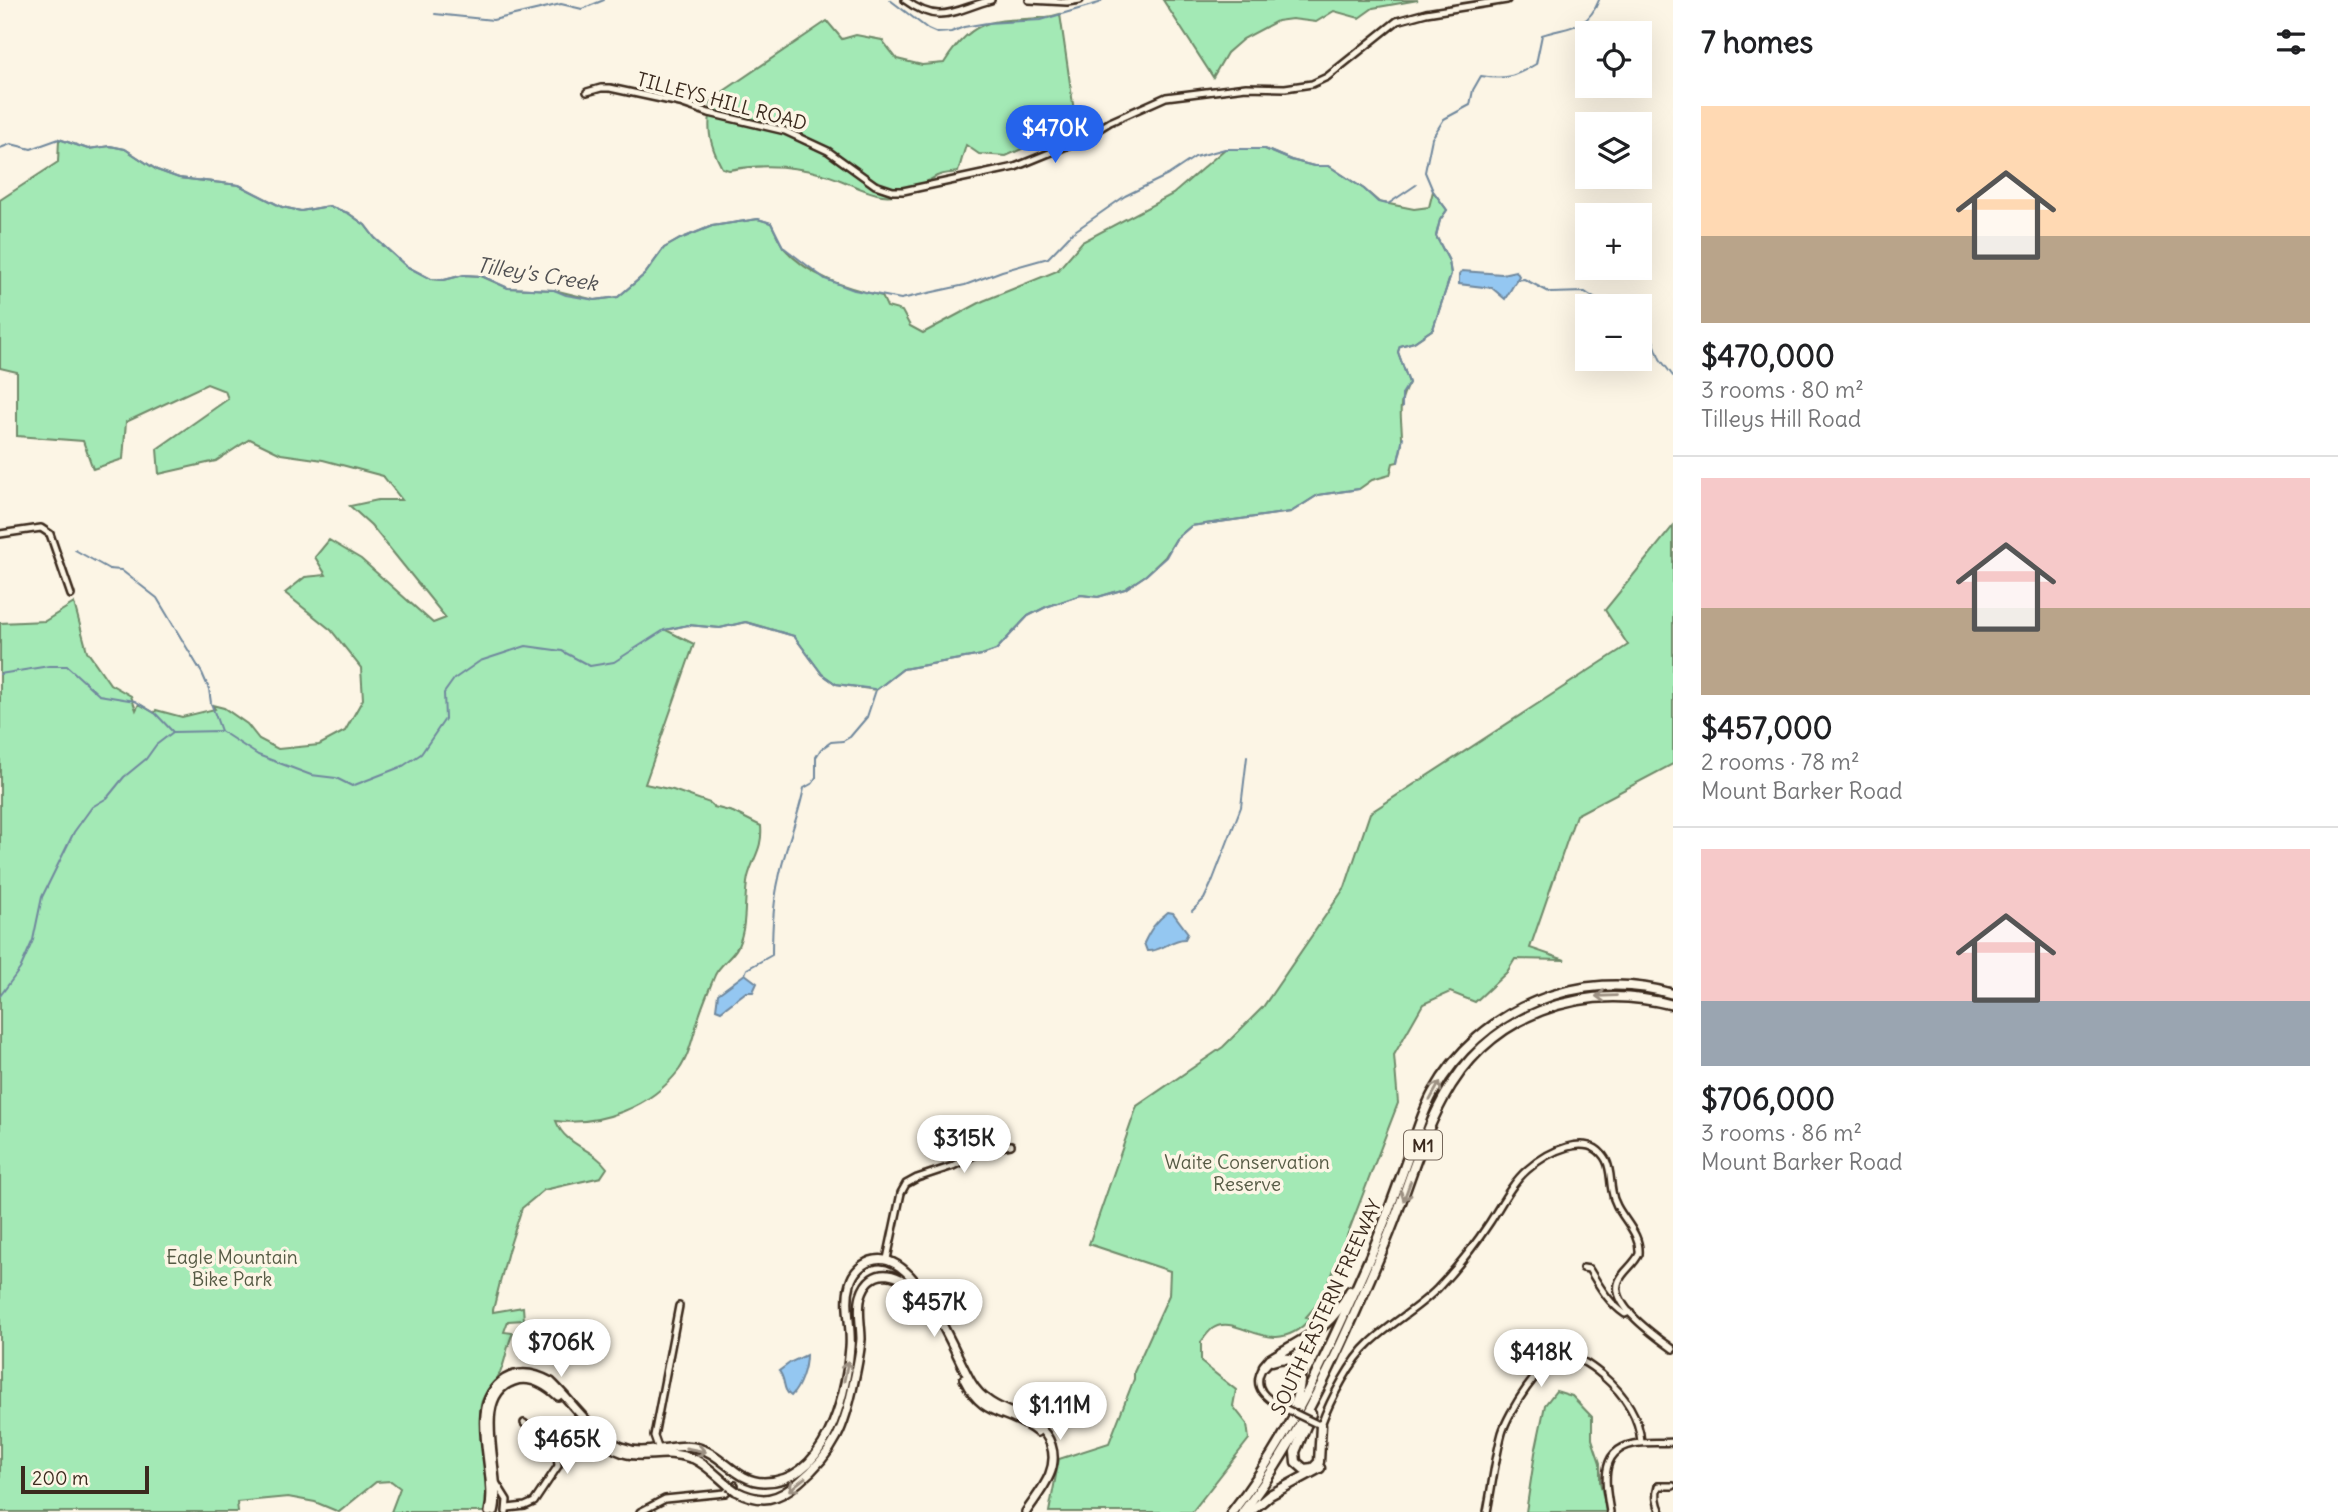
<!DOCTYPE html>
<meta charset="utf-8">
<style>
:root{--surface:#fff;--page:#f2f2f2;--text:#202124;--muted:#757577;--line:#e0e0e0;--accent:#2563eb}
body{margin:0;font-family:Delius,sans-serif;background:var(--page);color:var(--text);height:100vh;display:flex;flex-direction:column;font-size:26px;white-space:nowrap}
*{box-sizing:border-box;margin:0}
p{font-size:23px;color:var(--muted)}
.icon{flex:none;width:38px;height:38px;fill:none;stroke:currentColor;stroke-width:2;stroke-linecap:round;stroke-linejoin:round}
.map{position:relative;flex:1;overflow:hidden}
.panel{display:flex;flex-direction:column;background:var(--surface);width:665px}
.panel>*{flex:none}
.buttons{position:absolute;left:1575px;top:21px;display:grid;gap:14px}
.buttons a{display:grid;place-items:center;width:77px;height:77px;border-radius:0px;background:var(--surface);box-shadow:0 7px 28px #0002;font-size:35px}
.scale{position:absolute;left:21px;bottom:18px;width:128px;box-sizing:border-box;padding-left:7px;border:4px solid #3b2a1e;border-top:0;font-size:19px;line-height:24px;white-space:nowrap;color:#3b2a1e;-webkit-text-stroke:5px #fcf5e5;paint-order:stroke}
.price{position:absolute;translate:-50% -60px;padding:0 16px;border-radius:24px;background:#fff;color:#222;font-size:23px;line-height:46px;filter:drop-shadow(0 2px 4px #0008)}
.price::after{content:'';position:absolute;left:50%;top:42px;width:21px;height:16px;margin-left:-10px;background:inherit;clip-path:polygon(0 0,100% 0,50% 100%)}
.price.current{background:var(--accent);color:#fff}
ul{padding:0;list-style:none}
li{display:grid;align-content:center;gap:14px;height:371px;padding:0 28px}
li+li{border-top:2px solid var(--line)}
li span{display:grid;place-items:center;height:217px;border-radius:0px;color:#555}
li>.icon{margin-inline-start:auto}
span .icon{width:126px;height:126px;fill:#fffc;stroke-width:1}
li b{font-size:30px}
h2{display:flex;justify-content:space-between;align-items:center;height:84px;padding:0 28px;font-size:30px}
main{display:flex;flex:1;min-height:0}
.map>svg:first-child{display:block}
</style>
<main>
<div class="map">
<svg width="1673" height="1512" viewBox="0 0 1673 1512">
<rect width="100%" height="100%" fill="#fcf5e5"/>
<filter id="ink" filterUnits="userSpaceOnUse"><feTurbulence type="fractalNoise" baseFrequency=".0143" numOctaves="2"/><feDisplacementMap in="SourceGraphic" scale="14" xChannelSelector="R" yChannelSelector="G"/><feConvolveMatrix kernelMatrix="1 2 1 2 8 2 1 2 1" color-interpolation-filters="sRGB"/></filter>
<g filter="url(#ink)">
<g fill="#a3e9b5" stroke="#6f8a6a" stroke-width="2">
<path d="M1163,0H1418L1373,8L1359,18L1334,11L1316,22L1292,19L1277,21L1243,39L1227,53L1213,77Z"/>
<path d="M1060,14L1075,118L1044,139L1006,156L979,154L966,145L958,172C951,173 943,173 937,176C920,185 901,198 882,195C862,192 845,180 826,175C795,166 760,164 729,170L722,168C708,142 707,128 712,99L827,21L842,39L856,35L882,40L897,59L922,65L944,63C954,47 970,28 989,23C1012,17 1034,22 1060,14Z"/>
<path d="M59,139L88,149L110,146L125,149L157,170L179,178L239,185L282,207L301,211L329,206L348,213L365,225L375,238L406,266L431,279L444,280L464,275L481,276L508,288L554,290L595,300L618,297L645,274L664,248L680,239L712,226L758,219L771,223C775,231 779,241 784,248C809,277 847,288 882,296L887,307L902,311L910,326L923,333L983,301L1057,271L1082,242L1173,194L1225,149H1265L1291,160L1314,166H1329L1364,189L1379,202L1414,209L1429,207L1433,191L1447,210L1440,220L1436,236L1449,261L1451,274L1433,329L1414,342L1400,346L1398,352L1409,383C1396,405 1402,416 1402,439C1403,446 1399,455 1398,462L1393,463L1390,475L1372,480L1359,489L1318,495L1291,512L1191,526L1176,539L1165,557L1146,575L1125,589L1098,597L1081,595L1046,607L1028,616L996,650L982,655L903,669L876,690L836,684L822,674L794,636L746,622L720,628L688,625L666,630L694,644L645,784L673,790L710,803L714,807L733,812L761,826C763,849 753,857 748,877C743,900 748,924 738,946C733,957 720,964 715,975C709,990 702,1005 698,1020C693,1036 689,1056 679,1070C651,1107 600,1126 556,1121C566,1147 592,1147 607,1168L601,1177L544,1190L522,1208L508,1251L493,1310V1312L523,1307L524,1320L508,1321L504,1332L513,1333C506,1347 506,1362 499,1375C492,1389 480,1394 480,1413C479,1446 494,1480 485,1512H391L400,1488L391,1481L376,1482L339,1512L315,1502L288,1497L237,1502L238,1512H0V623L45,621L74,603L87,651L110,684L131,696L136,710L139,704L155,713L156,710L182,717L215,709L212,705L224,708L247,724L259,739L278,749L319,745L345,731L363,699L361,668L331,630L285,593L305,577L326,575L315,557L329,540L361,559L433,623L446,618L371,525L350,506L378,500H402L383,476L323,460L281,454L250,439L216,461L159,474L157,449L228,399L225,391L207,384L126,422L123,459L93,469L83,441L17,436V372L0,368V200L58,162Z"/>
<path d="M1673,526V764L1576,815L1530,948L1565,960L1515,959L1507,972L1475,1002L1450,992L1423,1004L1394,1055L1398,1103L1323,1298L1306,1317L1310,1319C1270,1363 1238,1310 1212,1329C1208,1332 1204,1338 1201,1342V1362L1236,1390L1233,1406L1247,1424L1249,1439L1192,1512H1049L1059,1459L1109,1443L1134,1379V1372L1169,1295L1170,1271L1089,1244L1137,1106L1223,1047L1263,1007L1345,887L1370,813L1628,645L1605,610Z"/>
<path d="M1556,1391L1572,1396L1592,1417V1439L1600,1463V1482L1607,1512H1526L1535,1453L1545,1405Z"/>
</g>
<g fill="#94c7f1" stroke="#70889d" stroke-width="2">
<path d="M1462,271L1502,274L1516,271L1519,276L1505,299L1492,288L1459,284V275Z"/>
<path d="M1168,912L1173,913L1188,933L1185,939C1171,939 1161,952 1147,951L1144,943C1150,930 1156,921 1168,912Z"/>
<path d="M745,974L757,983L753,992H746L721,1011L716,1009L718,994Z"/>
<path d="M806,1355C806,1368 800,1387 791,1396C782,1390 786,1379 779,1371L791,1362Z"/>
</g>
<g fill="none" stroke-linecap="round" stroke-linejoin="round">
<g stroke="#70889d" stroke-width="2">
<path d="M890,0L928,29L937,33L951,32L964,27L987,23L1041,20L1099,3L1102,0"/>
<path d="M435,14L493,20L561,4L582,9L604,0"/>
<path d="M0,148L11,144L31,149L59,139L88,149L110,146L125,149L157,170L179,178L239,185L282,207L301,211L329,206L348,213L365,225L375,238L406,266L431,279L444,280L464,275L482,276L508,288L554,290L566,295L595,300L618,297L645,274L664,248L680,239L712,226L758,219L771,223L783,247L825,279L854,290L901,299L965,285L1002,271L1048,258L1072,233L1125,196L1168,175L1195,157L1225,149H1265L1291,160L1314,166H1329L1364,189L1378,202L1388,204L1416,185"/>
<path d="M1516,280L1524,279L1551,293L1585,292L1600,302H1607L1615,306"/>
<path d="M1640,329L1642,335L1653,340L1660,359L1673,376"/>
<path d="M1402,408V394L1409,383L1398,352L1400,346L1414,342L1433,329L1451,274L1449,261L1436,236L1440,220L1447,210L1433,191L1425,172L1432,138L1444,119L1470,105L1473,90L1481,76C1506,80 1514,77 1536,64L1542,35C1570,26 1587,30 1599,0"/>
<path d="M1398,462L1403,437"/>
<path d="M75,550L109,569L121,570L157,598L202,673L209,689L211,703L221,731"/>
<path d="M0,674L49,666H67L99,695L135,701L156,714L173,732"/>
<path d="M1192,911L1204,899L1212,882L1241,807L1247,757"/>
<path d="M745,974L747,969L772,955C772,930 773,903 779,878C785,847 798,819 804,788L813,783L816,778V757L821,749L831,742L843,741L850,737L867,717L876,690L903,669L982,655L996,650L1028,616L1046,607L1081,595L1098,597L1125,589L1146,575L1166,557L1176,539L1191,526L1291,512L1318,495L1359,489"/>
<path d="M0,996L20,969L33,940L42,897L74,832L92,807L107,798L124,777L146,759L156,745L173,732L221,731L258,755L311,775L336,778L352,786L403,766L421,754L445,719L444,693L454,679L480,661L526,646L562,651L590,666L614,662L664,630L688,625L720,628L745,622L794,636L822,674L836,684L874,689"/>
</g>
<g stroke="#3b2a1e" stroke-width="10">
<g id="minor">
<path d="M905,0C940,26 954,10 991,0"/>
<path d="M1029,0L1067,2L1080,0"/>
<path d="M587,92L601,88H610L680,103L709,113L785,131L828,151L875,185L893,191H903L1015,167L1081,140L1110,122L1166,97L1246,87L1285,88L1312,84L1327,77L1397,21L1426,13L1507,0"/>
<path d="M0,534L41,528L50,534L71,595"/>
<path d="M887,1259L901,1193L906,1184L917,1178L953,1166L984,1150L1011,1145"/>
<path d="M1583,1268L1589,1269C1600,1287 1608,1302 1625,1314L1630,1312"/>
<path d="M1264,1366C1249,1388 1268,1400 1286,1409"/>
<path d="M1318,1424L1321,1425C1330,1400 1351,1360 1370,1343C1391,1323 1417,1309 1437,1289C1456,1269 1475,1245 1490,1222C1501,1205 1512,1183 1527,1170C1546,1153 1589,1129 1606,1160C1611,1170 1610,1181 1612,1191C1615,1215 1641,1229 1639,1254C1634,1265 1623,1271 1619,1281C1609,1305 1657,1337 1673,1349"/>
<path d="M659,1450L654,1436L679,1306"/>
<path d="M497,1484L507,1500L506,1512"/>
<path d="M508,1508L525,1506L534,1502L558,1466C558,1446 536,1436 524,1423"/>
<path d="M640,1512L665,1499L725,1493L735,1485"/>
<path d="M1487,1512C1492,1486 1495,1459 1502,1433C1508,1413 1541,1358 1564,1357C1579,1356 1592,1367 1602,1375C1623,1393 1639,1414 1641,1442"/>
<path d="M1610,1512C1605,1482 1598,1447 1640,1443C1651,1442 1662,1443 1673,1442"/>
<path d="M1661,1512C1657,1504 1655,1495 1658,1486H1673"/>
</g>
</g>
<g stroke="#3b2a1e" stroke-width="12">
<g id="major">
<path d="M964,1379C984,1420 1008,1408 1037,1432"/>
<path d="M591,1430C633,1475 651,1443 694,1459C707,1465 718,1477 729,1486"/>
<path d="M736,1491C762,1504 777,1501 799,1482C835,1452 845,1426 854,1381C857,1367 860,1353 861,1339C861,1325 857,1310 861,1296C871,1263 903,1273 918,1295"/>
<path d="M489,1512C499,1472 464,1405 505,1379C520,1370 537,1374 551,1382C577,1406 601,1450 641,1451C659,1451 681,1443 699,1448C723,1455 737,1482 764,1482C826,1482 846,1396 850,1347C852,1327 844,1304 850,1284C853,1272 863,1262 875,1260C917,1251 954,1353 971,1382C992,1419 1040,1410 1051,1445C1060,1471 1039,1492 1026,1512"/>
<path d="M494,1512C504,1476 468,1396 514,1381C531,1375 546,1385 558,1396"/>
</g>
</g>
<g stroke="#3b2a1e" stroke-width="13">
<g id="highway">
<path d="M1272,1361C1311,1348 1301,1389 1292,1410"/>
<path d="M1264,1366L1270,1359C1305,1337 1330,1330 1350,1291"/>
<path d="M1311,1414L1295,1452L1296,1462L1304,1469L1313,1468L1319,1462L1321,1425"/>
<path d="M1232,1512C1290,1438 1328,1352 1366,1266C1382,1231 1395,1194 1408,1157C1416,1136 1422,1113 1433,1093C1479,1009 1581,966 1673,994"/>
<path d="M1243,1512C1304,1433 1345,1338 1384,1246C1405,1198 1418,1145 1443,1099C1489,1013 1581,981 1673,1005"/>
<path d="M1250,1512L1270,1495L1320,1468"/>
</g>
</g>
<use href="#minor" stroke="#fcf5e5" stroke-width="5"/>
<use href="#major" stroke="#fcf5e5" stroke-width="7"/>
<use href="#highway" stroke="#fcf5e5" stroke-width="8"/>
<g stroke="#3b2a1e" stroke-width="10" stroke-linecap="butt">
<path id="minor-bridge" d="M1286,1409L1315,1423"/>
</g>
<g stroke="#3b2a1e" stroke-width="12" stroke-linecap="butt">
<path id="major-bridge" d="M729,1486L736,1491"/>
</g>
<use href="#minor-bridge" stroke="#fcf5e5" stroke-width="5"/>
<use href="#major-bridge" stroke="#fcf5e5" stroke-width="7"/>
</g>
<defs><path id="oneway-shaft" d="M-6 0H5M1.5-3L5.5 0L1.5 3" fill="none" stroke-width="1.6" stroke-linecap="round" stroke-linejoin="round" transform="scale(1.75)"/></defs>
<g stroke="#9c9082">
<use href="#oneway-shaft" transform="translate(1606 996) rotate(178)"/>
<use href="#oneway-shaft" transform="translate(1435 1091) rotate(-61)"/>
<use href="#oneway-shaft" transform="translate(1407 1191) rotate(110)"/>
<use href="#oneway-shaft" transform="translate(846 1371) rotate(-79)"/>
<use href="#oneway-shaft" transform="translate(696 1450) rotate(11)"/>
<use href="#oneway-shaft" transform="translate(797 1484) rotate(141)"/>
</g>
</g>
<g text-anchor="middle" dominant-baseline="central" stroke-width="7" stroke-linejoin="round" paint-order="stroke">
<rect fill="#fcf5e5" stroke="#75675a" stroke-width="2" x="1404" y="1130.5" width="38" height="29" rx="5"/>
<g font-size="18" font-weight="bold" fill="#3b2a1e">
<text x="1423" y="1145">M1</text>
</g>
<g font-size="19" fill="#3b2a1e" stroke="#fcf5e5">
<text transform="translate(722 101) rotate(15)">TILLEYS HILL ROAD</text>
<text transform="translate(1326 1307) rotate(-65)">SOUTH EASTERN FREEWAY</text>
</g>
<g font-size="19" fill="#555a44" stroke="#fcf5e5">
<text x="1247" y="1162">Waite Conservation<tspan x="1247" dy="22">Reserve</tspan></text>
<text x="232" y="1257">Eagle Mountain<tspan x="232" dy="22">Bike Park</tspan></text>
</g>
<g font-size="21" font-style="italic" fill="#515153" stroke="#fcf5e5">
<text transform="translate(537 274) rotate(9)">Tilley's Creek</text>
</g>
</g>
</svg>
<div class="buttons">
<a><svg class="icon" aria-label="locate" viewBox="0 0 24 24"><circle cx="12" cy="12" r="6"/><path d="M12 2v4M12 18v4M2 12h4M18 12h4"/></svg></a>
<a><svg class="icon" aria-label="layers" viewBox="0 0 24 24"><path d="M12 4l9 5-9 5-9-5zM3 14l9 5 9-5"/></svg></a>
<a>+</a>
<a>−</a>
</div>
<div class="scale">200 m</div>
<b class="price current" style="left:1055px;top:165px">$470K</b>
<b class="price" style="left:964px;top:1175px">$315K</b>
<b class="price" style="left:934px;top:1339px">$457K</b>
<b class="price" style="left:561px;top:1379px">$706K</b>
<b class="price" style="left:1541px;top:1389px">$418K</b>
<b class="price" style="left:1060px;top:1442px">$1.11M</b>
<b class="price" style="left:567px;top:1476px">$465K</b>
</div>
<section class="panel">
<h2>7 homes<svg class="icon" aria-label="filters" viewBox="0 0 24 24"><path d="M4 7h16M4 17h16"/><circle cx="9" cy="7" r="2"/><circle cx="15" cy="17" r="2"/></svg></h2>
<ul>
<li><span style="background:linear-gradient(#ffd9b3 60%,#b9a48a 0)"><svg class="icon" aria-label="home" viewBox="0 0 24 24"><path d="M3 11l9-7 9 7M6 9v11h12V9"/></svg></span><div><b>$470,000</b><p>3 rooms · 80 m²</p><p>Tilleys Hill Road</p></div></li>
<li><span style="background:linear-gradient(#f6c9c9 60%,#b9a48a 0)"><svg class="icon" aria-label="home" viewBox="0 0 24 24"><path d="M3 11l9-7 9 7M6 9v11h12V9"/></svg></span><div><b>$457,000</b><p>2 rooms · 78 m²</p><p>Mount Barker Road</p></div></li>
<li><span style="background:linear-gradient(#f6c9c9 70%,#9aa5b1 0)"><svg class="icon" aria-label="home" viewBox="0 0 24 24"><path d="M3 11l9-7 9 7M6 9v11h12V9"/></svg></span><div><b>$706,000</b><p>3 rooms · 86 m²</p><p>Mount Barker Road</p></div></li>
</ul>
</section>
</main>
